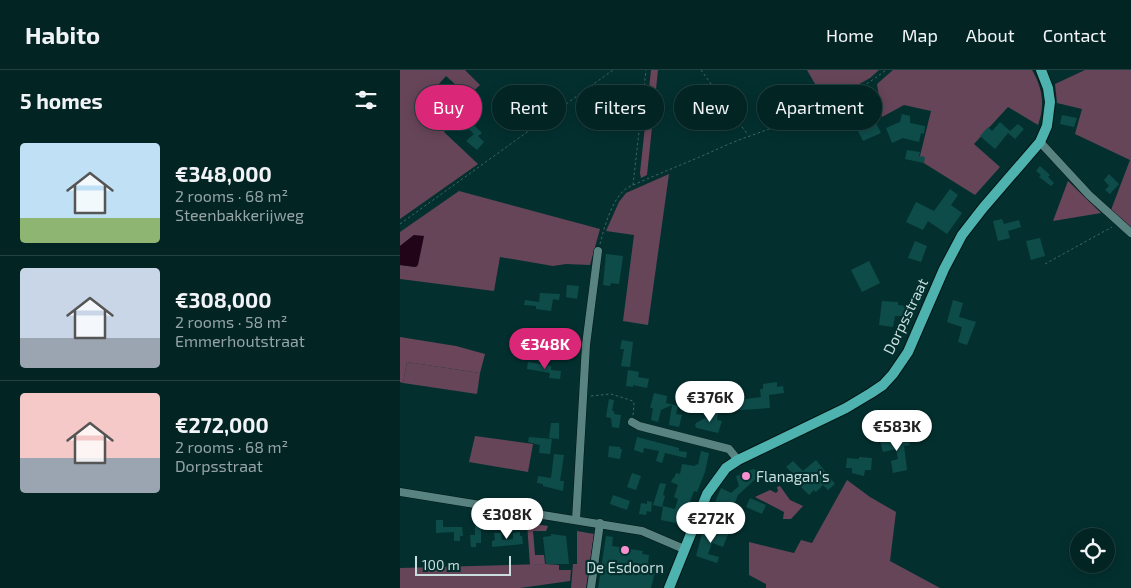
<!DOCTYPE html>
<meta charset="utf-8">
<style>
:root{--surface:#022423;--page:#103030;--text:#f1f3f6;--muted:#96a4a6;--line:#234141;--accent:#db2777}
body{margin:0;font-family:"Exo 2",sans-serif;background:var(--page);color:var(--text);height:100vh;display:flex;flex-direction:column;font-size:19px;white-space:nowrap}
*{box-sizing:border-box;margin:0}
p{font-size:16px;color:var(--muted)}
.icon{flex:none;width:28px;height:28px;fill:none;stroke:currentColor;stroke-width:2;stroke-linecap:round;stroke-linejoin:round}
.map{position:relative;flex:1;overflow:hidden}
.details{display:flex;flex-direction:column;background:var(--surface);width:400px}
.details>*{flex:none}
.hud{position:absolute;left:15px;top:15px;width:475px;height:45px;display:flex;gap:10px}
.fabs{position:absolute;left:670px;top:458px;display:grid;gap:10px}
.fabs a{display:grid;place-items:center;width:45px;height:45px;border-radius:50%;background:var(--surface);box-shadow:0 2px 12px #0003,0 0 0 1px var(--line);font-size:25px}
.scale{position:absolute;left:15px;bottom:12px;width:96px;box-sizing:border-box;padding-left:5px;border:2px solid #c9dedd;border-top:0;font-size:14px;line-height:18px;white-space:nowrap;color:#c9dedd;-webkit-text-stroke:4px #03302f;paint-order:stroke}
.price{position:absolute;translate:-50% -42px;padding:0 11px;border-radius:18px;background:#fff;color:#222;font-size:16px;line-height:32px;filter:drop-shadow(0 1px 2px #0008)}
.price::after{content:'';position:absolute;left:50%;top:30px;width:15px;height:11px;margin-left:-8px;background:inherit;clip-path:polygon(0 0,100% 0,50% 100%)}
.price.current{background:var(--accent);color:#fff}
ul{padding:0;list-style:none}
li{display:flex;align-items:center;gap:15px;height:125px;padding:0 20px}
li+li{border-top:1px solid var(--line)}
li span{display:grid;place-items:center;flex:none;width:140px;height:100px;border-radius:5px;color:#555}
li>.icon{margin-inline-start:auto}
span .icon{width:60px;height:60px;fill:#fffc;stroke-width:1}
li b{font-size:21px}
h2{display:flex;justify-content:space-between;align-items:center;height:60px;padding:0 20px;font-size:21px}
.tag{padding:0 18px;border-radius:22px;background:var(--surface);box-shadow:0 2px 12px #0003,0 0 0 1px var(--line);font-size:18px;line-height:45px}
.tag.current{background:var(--accent);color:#fff}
header{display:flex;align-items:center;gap:30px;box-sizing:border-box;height:70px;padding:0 25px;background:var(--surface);border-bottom:1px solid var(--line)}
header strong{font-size:24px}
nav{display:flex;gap:28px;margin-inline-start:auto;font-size:18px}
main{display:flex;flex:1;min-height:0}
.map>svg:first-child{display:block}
</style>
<header>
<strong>Habito</strong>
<nav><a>Home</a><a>Map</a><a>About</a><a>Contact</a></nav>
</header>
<main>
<section class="details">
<h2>5 homes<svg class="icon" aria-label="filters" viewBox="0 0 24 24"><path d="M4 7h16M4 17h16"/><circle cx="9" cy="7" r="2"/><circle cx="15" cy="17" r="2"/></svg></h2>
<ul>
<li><span style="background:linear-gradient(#bfe0f5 75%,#8fb573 0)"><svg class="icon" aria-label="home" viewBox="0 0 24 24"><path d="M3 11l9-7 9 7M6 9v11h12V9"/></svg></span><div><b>€348,000</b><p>2 rooms · 68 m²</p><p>Steenbakkerijweg</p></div></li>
<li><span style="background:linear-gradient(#c9d6e8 70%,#9aa5b1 0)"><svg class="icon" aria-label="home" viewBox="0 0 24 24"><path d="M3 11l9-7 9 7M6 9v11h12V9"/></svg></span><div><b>€308,000</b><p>2 rooms · 58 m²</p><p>Emmerhoutstraat</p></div></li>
<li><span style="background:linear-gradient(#f6c9c9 65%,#9aa5b1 0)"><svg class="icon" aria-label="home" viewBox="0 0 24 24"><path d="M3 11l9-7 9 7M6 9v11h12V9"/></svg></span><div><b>€272,000</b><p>2 rooms · 68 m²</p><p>Dorpsstraat</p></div></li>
</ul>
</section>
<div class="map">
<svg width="731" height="518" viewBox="0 0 731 518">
<rect width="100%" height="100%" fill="#03302f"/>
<g fill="#664558">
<path d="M0,0H65L80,15L68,26L46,6L38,15L43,20L40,24L59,45L44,62L78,94L0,149Z"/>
<path d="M407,0H479L470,8L426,33Z"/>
<path d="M493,0H632C643,19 645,35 638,55L608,37L574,74L600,97L575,125L519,90L531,41L504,35L482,47L477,14Z"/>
<path d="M685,0H731V157L711,140L730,90L675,64L682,39L657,33L655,14Z"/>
<path d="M269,104L248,255L223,251L234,165L206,161L219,132L226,123Z"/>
<path d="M59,121L200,159L190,195L166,194L153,196L100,187L94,221L0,209V195L15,197L14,165L0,176V162Z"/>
<path d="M7,292L80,303L77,324L3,313Z"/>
<path d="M75,366L133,374L128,402L69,392Z"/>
<path d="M447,410L470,427L496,442L490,491L540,518H366V514L349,505V472L394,483L401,470L412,473Z"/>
<path d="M177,461L194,464L186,518H171L173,494H177Z"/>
<path d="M145,494L159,495V500H171L170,511L120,518H0V498Z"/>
</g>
<g fill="#6b465b">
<path d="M251,0H258L247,105L241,108L240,103Z"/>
<path d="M668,111L701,143L653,151Z"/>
<path d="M0,267L56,276L85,284L80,303L7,292L3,313L0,312Z"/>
<path d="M380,416L390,430L403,436L391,449H383L384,442L355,427L370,420L376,423L378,421L377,417Z"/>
<path d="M127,453L148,456L146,461H133L135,485H144L145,494L130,495Z"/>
</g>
<path fill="#220418" d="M14,165L24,166L18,195L16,197L0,195V176Z"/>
<g fill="#0e4c4a">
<path d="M467,35L481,63L463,71L454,53L440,60L436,50Z"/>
<path d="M502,44L510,46V53L525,56L524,64L521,63L519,72L503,68L492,73L486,58L500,52Z"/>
<path d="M66,45L72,51L71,52L82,63L78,66L84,72L77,80L66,71L74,64L60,51Z"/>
<path d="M662,45L677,48L674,57L660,54Z"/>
<path d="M600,52L610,61L618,54L624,59L615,69L608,63L595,79L580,66L588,57L592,61Z"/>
<path d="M507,80L520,82L519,86L525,87L524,93L505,89Z"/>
<path d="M640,96L650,105L648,107L654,113L651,116L639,107L641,105L636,101Z"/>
<path d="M709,104L719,114L710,124L705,120L709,116L704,110Z"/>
<path d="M550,119L558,125L551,135L562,143L547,164L528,151L523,160L506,152L516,132L534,141Z"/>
<path d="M602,149L604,154L619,150L621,157L608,161L610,168L598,171L593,151Z"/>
<path d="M640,168L645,186L631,190L626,171Z"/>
<path d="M515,171L527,176L521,192L508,188Z"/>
<path d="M206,184L223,186L219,214L211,213L210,216L203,215Z"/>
<path d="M469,191L480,213L462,222L451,200Z"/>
<path d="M167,215L179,216L177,229L166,227Z"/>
<path d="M140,223L160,224L159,230L153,229L151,241L136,239V236L124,235L125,230L139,232Z"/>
<path d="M553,230L563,233L559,247L576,252L567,275L558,272L562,257L547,252Z"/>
<path d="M482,231L498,232V235L506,236L505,246H495L493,257L479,255Z"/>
<path d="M152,267L164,269L163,276L155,275L154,282L148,281L149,270H152Z"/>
<path d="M222,270L233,272L230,297L221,296L224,279H220Z"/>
<path d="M128,292L151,296V300L161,301L160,309L149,308L150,303L127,299Z"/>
<path d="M228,300L239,302L238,307L249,309L247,318L233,315V317L226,316Z"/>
<path d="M377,312V317L383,316L384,323L369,325L370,338L340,340L338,330L361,327L360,319H363V314Z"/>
<path d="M254,323L267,326L266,333L278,336L276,344L282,345L279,357L269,355L272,335L261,340L258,352L251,350L253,338H250Z"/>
<path d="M209,329L214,330L212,341H214V344L221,345L219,358L212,357L211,348L206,347Z"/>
<path d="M310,341L318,342L317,350L322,351L318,363L297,358L295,356L296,353L305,348L308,349Z"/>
<path d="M151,353H159V369L149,368Z"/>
<path d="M507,365L510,375L504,376L507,400L493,403L491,391L498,389L496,379L483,382L480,371Z"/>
<path d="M129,367L152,369L150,384L139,383L140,375L128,372Z"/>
<path d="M237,367L279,378V381L287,382L286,388L265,383L262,393L256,391L259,381L244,378L243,383L234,380Z"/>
<path d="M209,376L220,377V379H222L220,389L208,387Z"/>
<path d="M301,381L309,383L305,402L297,422L294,421L281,454L261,450L263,436L275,439L278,429L274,427L278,415L271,412L273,408H274L276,403L280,404L282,394L295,396L296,394L298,395Z"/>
<path d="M154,384L164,385L160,411H164L163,421L143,416V414L137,413L138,406L151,408Z"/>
<path d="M459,387L472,388L471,400H465L464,406L452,403V398H446L447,388L459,389Z"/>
<path d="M416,390L435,414L428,420L423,415L416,422L414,420L409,425L401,417L404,414L386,397L393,391L403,401Z"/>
<path d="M354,399L355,400L359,399L361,404L338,425L329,447L321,443L322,441L313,437L321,418L331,423L339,416L336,406L340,405V403Z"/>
<path d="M232,403L241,406L236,420L227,417Z"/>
<path d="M260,413L266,414L263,425L265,426L262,437L253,435Z"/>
<path d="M213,425L230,431L227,440L210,434Z"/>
<path d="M350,428L366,435L362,444L346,437Z"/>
<path d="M247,431L252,432L251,442L247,441L246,445L239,444L241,433L247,434Z"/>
<path d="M36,450H43V457H62L63,466H60V471H54V462L36,463Z"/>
<path d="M75,456H81V473H76V477H71L70,465H75Z"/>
<path d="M321,456L327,459L326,461L329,462L323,477L312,473L308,484L319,487L317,493L296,486L303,460L317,466Z"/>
<path d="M120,462V466H122L123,474L92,477V471L95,470L94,463H101L102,470L113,469V463Z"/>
<path d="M151,464L166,466L169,494H146L143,467L151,466Z"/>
<path d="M206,466L213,467L212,476L243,481L242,484L249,485L248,493L257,494L251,518H198Z"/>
</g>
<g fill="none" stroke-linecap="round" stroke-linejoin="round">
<g stroke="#021615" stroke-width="9">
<g id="minor">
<path d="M640,72L689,125L731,163"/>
<path d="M232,352L239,356L329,379L338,390"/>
<path d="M0,422L242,461L284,479"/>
<path d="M176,450L186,275L198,181"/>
<path d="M191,518L200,453"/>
</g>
</g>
<g stroke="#021615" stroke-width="12">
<path id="major" d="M269,518L307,424L326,398L338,390L446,338L471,323L483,315L493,304L508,282L544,199L562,165L583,138L640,72L647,56L650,32L648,18L641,0"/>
</g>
<g stroke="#3f6564" stroke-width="1" stroke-dasharray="2.5 2.5" stroke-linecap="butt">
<path d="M301,0L348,65"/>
<path d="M233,115L246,0"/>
<path d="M0,154L213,0"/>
<path d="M200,174C204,158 212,128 227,118C248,108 269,100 290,91C310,83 329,73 350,66C399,48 445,32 486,0"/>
<path d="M645,194L712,157"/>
<path d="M191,326L211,324L233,331L234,334L233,346"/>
</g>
<use href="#minor" stroke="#598380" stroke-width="8"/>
<use href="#major" stroke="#4eb2ae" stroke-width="10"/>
</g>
<g fill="#f790ce" stroke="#03302f" stroke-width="2">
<circle cx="346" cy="406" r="5"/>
<circle cx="225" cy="480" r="5"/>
</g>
<g text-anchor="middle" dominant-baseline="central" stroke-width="4.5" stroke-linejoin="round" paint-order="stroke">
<g font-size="15" fill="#c9dedd" stroke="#03302f">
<text transform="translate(505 246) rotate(-64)">Dorpsstraat</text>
</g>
<g font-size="15" fill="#c9dedd" stroke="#03302f" text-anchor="start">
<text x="356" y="406">Flanagan's</text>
<text x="225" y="497" text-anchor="middle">De Esdoorn</text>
</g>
</g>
</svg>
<div class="fabs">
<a><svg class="icon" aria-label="locate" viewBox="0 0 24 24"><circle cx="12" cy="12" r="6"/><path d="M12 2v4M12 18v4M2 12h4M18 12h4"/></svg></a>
</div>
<div class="scale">100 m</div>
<b class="price current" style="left:145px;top:300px">€348K</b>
<b class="price" style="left:310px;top:353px">€376K</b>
<b class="price" style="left:497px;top:382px">€583K</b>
<b class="price" style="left:107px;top:470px">€308K</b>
<b class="price" style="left:311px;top:474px">€272K</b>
<div class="hud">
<a class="tag current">Buy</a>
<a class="tag">Rent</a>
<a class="tag">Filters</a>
<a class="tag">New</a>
<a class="tag">Apartment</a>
</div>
</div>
</main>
